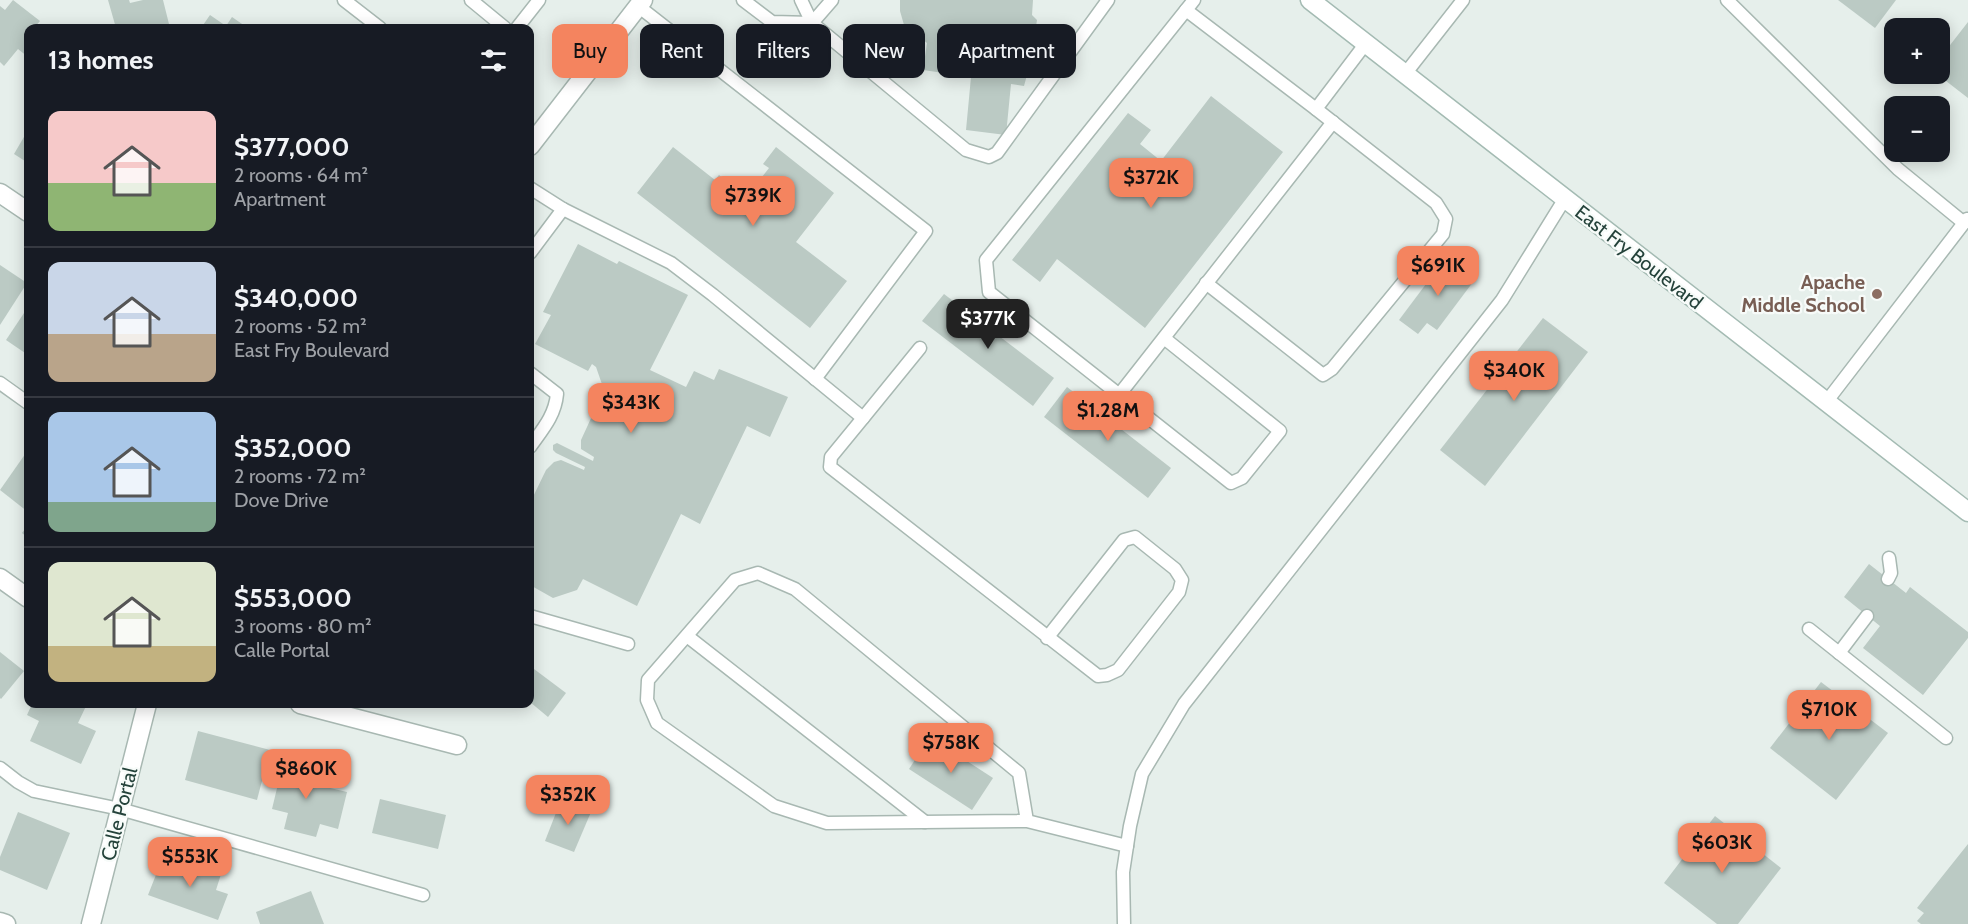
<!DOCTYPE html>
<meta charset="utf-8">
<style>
:root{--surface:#171b24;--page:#20242c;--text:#f1f3f6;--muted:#9ea1a6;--line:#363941;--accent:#f4845f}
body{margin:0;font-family:Cabin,sans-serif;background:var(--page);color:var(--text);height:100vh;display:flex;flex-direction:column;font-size:22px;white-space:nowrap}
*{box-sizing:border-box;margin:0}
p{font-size:20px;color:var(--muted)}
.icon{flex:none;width:33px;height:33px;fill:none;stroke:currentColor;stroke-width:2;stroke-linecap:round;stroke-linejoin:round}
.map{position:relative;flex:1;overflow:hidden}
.sheet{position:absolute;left:24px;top:24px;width:510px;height:684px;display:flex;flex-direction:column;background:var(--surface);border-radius:12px;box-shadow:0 3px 15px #0003}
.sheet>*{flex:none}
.hud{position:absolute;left:552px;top:24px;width:570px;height:54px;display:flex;gap:12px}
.tools{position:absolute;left:1884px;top:18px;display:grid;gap:12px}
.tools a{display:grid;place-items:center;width:66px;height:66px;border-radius:12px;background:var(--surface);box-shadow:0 3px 15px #0003;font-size:30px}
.price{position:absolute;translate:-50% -51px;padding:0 14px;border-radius:12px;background:var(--accent);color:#111;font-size:20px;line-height:39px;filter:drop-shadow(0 2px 3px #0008)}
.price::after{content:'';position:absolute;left:50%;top:36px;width:18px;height:14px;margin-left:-9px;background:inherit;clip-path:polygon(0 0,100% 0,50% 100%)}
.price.selected{background:#222;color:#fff}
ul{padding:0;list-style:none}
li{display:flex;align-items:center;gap:18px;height:150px;padding:0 24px}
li+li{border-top:2px solid var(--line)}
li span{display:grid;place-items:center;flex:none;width:168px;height:120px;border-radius:12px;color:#555}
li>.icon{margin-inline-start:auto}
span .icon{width:72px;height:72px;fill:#fffc;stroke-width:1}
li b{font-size:26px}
h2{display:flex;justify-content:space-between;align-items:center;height:72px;padding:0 24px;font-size:26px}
.chip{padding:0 21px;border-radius:12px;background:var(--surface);box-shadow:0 3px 15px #0003;font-size:21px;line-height:54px}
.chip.selected{background:var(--accent);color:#111}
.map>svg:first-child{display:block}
</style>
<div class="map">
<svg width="1968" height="924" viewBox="0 0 1968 924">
<rect width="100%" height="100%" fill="#e6efeb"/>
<g fill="#bbcac4">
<path d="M13,0L40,21L34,28H28V57L18,49L4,66L0,62V6L5,10Z"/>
<path d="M108,0H129L130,3L143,0H163L170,28H116Z"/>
<path d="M900,0H1033L1032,15L1037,20L1030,64L1024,86L1011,84L1006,135L966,130L971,77L923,70L927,43L904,25L900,11Z"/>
<path d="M1838,0H1896L1875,28Z"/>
<path d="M210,15L226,26L232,17L245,26L243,28H201Z"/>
<path d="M1968,22V98L1937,74H1940V58Z"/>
<path d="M1211,96L1283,152L1145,328L1057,259L1040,282L1012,260L1128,113L1151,130L1140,144L1161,161Z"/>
<path d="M28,130V163L14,154Z"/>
<path d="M673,147L715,180L719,175L747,196L769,168L763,164L776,147L834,193L796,242L847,281L810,328L637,193Z"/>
<path d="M578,244L617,264L619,261L688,295L650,370L686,387L694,371L714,380L719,369L788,397L770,437L747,426L700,524L681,514L637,606L583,579L577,590L553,598L530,585V503L546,470L554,462L561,460L584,470L585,467L556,453L553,450V445L557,443L593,461L594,457L581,449V440L604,390L596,367L592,364L588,371L535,344L551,315L543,312Z"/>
<path d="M1447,256L1476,278L1437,330L1427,323L1418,334L1399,320Z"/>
<path d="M0,265L27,283L0,325Z"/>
<path d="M944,294L1054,378L1033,406L922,321Z"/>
<path d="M28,307V355L6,340Z"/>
<path d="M1543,318L1588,352L1485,486L1440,450Z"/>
<path d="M1067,387L1171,468L1148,498L1044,417Z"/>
<path d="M28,450V512L0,490Z"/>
<path d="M28,525V538L22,533Z"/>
<path d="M1869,564L1906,593L1910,587L1968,632V638L1923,695L1863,648L1880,626L1844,597Z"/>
<path d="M0,652L24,671L1,699L0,698Z"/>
<path d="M530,666L566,693L548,717L530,702Z"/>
<path d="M1821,682L1888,733L1836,800L1770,748Z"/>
<path d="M32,704H87L78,723L96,731L81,764L30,741L39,721L27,715Z"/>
<path d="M198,731L270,750L257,800L185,780Z"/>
<path d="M930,737L993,778L972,810L909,769Z"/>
<path d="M285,755L310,761L305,782L347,792L338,829L320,824L316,837L284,829L288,813L272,809Z"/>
<path d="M380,799L446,815L438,849L372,833Z"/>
<path d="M561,800L591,812L574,852L545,841Z"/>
<path d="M18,812L70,833L47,890L0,870V857Z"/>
<path d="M1715,816L1781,868L1738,924H1717L1664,883Z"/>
<path d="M1968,844V924H1921L1917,921L1924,913L1917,908Z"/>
<path d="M188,859L222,871L216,890L228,894L218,920L148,895L161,862L183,870Z"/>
<path d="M311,891L324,924H260L256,912Z"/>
</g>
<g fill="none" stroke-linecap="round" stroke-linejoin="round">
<g stroke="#a8b8b2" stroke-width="15">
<g id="lane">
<path d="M344,0L380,28"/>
<path d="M471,0L505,28"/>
<path d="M743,0L772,22L812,23"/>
<path d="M801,0L812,23L966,150L989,157L997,153L1108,0"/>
<path d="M1727,0L1898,169L1964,223"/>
<path d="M638,6L926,231L815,379"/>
<path d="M1186,10L1316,109"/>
<path d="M812,23L832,0"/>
<path d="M517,28L539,0"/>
<path d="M1405,74L1463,0"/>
<path d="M530,188L563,209L671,263L713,295L863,418L920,348"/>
<path d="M530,253L563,209"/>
<path d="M1206,283L1323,375L1332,369L1443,234L1446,219L1436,203L1316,109L1366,43"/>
<path d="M1164,338L1280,431L1242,478L1231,483L989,292L986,260L1194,0"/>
<path d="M530,373L557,394C555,416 542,430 530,447"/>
<path d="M0,383L28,403"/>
<path d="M1119,395L1333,122"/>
<path d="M1827,401L1967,219"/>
<path d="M863,418L831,457L830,467L1098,676L1107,675L1118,670L1179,592L1182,580L1175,569L1135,537L1124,540L1047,638"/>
<path d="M1888,579L1891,573L1889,558"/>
<path d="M530,616L628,644"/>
<path d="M1809,629L1946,738"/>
<path d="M687,636L925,822"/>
<path d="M1839,653L1867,616"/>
<path d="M0,768L18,782L34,791L120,809L423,895"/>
<path d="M1027,821L827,823L774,806L657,723L647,700L648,680L735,580L758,573L795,589L1019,773L1027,821L1127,846"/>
<path d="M1124,924L1123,872L1130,826L1142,774L1184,704L1502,300L1564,200"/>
</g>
</g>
<g stroke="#a8b8b2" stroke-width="21">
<g id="street">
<path d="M530,146L643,0"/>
<path d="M0,193L28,212"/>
<path d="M0,578L28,598"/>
<path d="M300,704L457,745"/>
<path d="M0,922L6,924"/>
<path d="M91,924L147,704"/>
</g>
</g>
<g stroke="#a4bbb3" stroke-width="21">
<path id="secondary" d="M1310,0C1529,172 1749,341 1968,512"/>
</g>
<use href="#lane" stroke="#fff" stroke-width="12"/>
<use href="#street" stroke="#fff" stroke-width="18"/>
<use href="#secondary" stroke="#fff" stroke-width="18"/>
</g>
<circle fill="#8d6e63" stroke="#f7fbf9" stroke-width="2" cx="1877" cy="294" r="6"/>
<g text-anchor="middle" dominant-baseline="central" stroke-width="4.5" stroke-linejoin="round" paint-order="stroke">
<g font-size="20" fill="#24423a" stroke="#f7fbf9">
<text transform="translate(1639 257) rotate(38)">East Fry Boulevard</text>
<text transform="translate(119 814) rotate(-76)">Calle Portal</text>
</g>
<g font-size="20" font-weight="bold" fill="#785e54" stroke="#f7fbf9" text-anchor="end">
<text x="1865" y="282">Apache<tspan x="1865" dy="23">Middle School</tspan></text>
</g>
</g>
</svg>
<div class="tools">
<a>+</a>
<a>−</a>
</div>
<b class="price" style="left:1151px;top:209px">$372K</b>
<b class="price" style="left:753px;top:227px">$739K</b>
<b class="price" style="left:1438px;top:297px">$691K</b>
<b class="price selected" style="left:988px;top:350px">$377K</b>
<b class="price" style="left:1514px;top:402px">$340K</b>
<b class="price" style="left:631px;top:434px">$343K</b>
<b class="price" style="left:1108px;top:442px">$1.28M</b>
<b class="price" style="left:1829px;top:741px">$710K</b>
<b class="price" style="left:951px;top:774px">$758K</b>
<b class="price" style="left:306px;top:800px">$860K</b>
<b class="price" style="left:568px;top:826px">$352K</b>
<b class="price" style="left:1722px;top:874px">$603K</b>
<b class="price" style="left:190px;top:888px">$553K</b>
<div class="hud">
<a class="chip selected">Buy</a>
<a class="chip">Rent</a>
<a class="chip">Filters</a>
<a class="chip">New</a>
<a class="chip">Apartment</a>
</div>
<section class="sheet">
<h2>13 homes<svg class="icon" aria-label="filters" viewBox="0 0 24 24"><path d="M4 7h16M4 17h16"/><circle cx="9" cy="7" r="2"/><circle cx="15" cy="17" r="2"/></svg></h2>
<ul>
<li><span style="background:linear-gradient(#f6c9c9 60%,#8fb573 0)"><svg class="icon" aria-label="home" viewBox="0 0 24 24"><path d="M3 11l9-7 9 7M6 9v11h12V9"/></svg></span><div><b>$377,000</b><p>2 rooms · 64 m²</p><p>Apartment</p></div></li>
<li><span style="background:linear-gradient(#c9d6e8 60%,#b9a48a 0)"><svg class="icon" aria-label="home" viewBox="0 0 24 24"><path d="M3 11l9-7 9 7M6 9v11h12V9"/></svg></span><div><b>$340,000</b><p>2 rooms · 52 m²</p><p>East Fry Boulevard</p></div></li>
<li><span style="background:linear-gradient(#a9c7e8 75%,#7fa58c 0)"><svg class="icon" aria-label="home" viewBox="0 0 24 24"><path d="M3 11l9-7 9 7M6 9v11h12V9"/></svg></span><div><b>$352,000</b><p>2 rooms · 72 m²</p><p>Dove Drive</p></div></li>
<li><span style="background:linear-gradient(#dfe7d0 70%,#c2b280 0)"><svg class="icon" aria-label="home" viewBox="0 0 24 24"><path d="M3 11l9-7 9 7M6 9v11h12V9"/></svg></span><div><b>$553,000</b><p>3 rooms · 80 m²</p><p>Calle Portal</p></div></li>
</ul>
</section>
</div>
